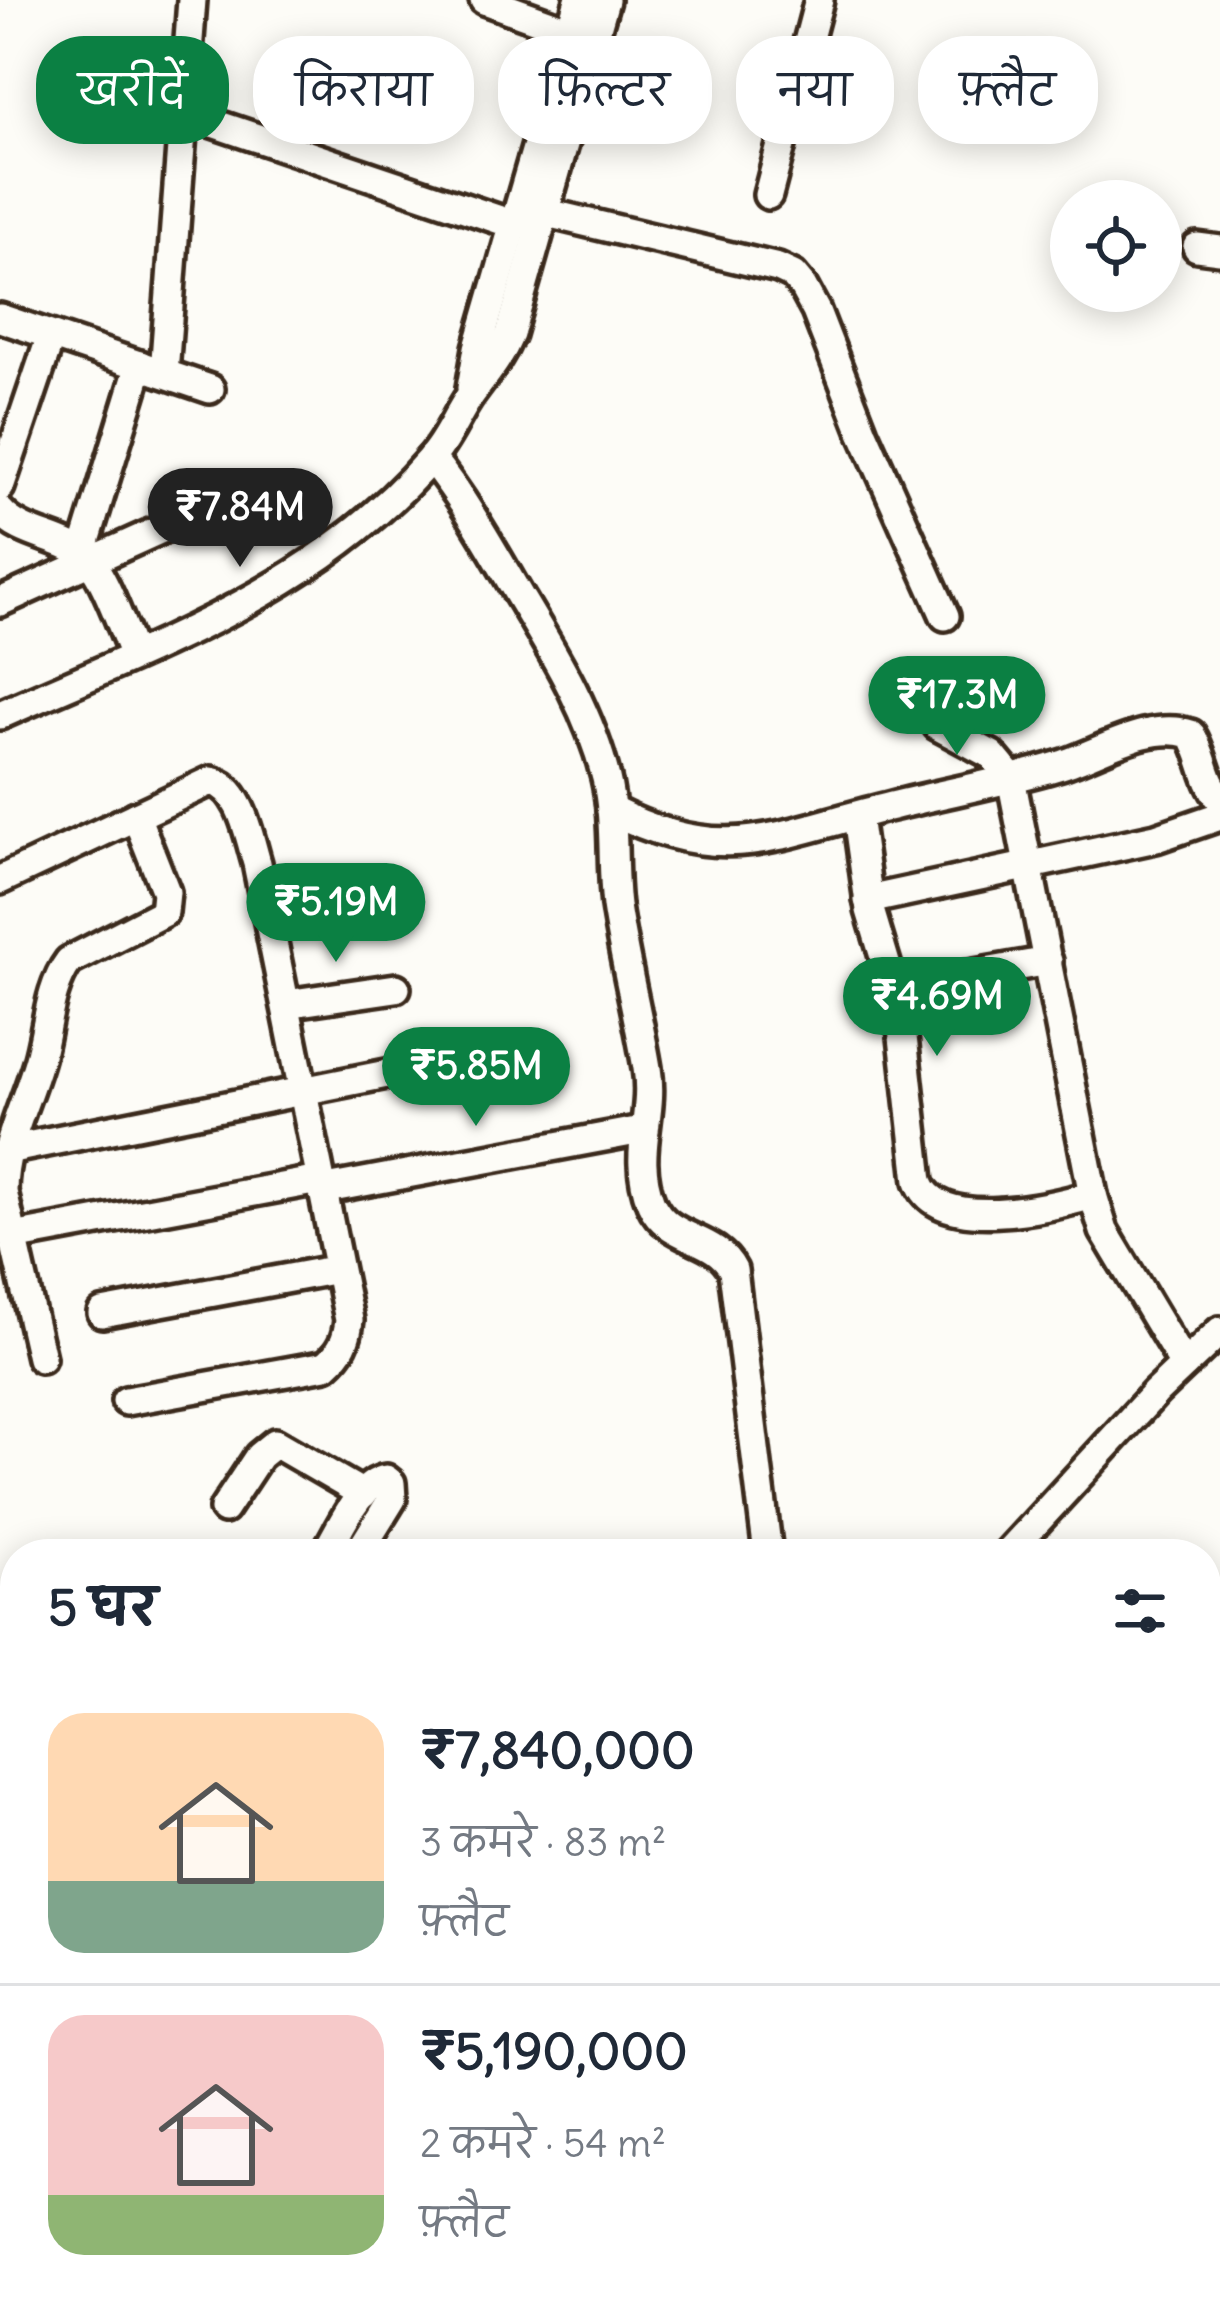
<!DOCTYPE html>
<html lang="hi">
<meta charset="utf-8">
<style>
:root{--surface:#fff;--page:#f2f2f3;--text:#1f2937;--muted:#747a83;--line:#e0e1e3;--accent:#0b8043}
body{margin:0;font-family:Delius,"Playpen Sans Deva",sans-serif;background:var(--page);color:var(--text);height:100vh;display:flex;flex-direction:column;font-size:45px;white-space:nowrap}
*{box-sizing:border-box;margin:0}
p{font-size:39px;color:var(--muted)}
.icon{flex:none;width:66px;height:66px;fill:none;stroke:currentColor;stroke-width:2;stroke-linecap:round;stroke-linejoin:round}
.map{position:relative;flex:1;overflow:hidden}
.panel{position:absolute;left:0px;top:1539px;width:1221px;height:768px;display:flex;flex-direction:column;background:var(--surface);border-radius:48px 48px 0 0;box-shadow:0 6px 30px #0003}
.panel>*{flex:none}
.banner{position:absolute;left:36px;top:36px;width:1149px;height:108px;display:flex;gap:24px}
.fabs{position:absolute;left:1050px;top:180px;display:grid;gap:24px}
.fabs a{display:grid;place-items:center;width:132px;height:132px;border-radius:50%;background:var(--surface);box-shadow:0 6px 30px #0003;font-size:60px}
.price{position:absolute;translate:-50% -102px;padding:0 27px;border-radius:42px;background:var(--accent);color:#fff;font-size:39px;line-height:78px;filter:drop-shadow(0 3px 6px #0008)}
.price::after{content:'';position:absolute;left:50%;top:72px;width:36px;height:27px;margin-left:-18px;background:inherit;clip-path:polygon(0 0,100% 0,50% 100%)}
.price.active{background:#222;color:#fff}
ul{padding:0;list-style:none}
li{display:flex;align-items:center;gap:36px;height:300px;padding:0 48px}
li+li{border-top:3px solid var(--line)}
li span{display:grid;place-items:center;flex:none;width:336px;height:240px;border-radius:36px;color:#555}
li>.icon{margin-inline-start:auto}
span .icon{width:144px;height:144px;fill:#fffc;stroke-width:1}
li b{font-size:51px}
h2{display:flex;justify-content:space-between;align-items:center;height:144px;padding:0 48px;font-size:51px}
.pill{padding:0 42px;border-radius:48px;background:var(--surface);box-shadow:0 6px 30px #0003;font-size:42px;line-height:108px}
.pill.active{background:var(--accent);color:#fff}
.map>svg:first-child{display:block}
</style>
<div class="map">
<svg width="1220" height="2307" viewBox="0 0 1220 2307">
<rect width="100%" height="100%" fill="#fdfcf7"/>
<filter id="ink" filterUnits="userSpaceOnUse"><feTurbulence type="fractalNoise" baseFrequency=".00833" numOctaves="2"/><feDisplacementMap in="SourceGraphic" scale="24" xChannelSelector="R" yChannelSelector="G"/><feConvolveMatrix kernelMatrix="1 2 1 2 8 2 1 2 1" color-interpolation-filters="sRGB"/></filter>
<g filter="url(#ink)">
<g fill="none" stroke-linecap="round" stroke-linejoin="round">
<g stroke="#3b2a1e" stroke-width="36">
<g id="minor">
<path d="M484,0L570,31"/>
<path d="M183,113L515,225"/>
<path d="M768,195L819,0"/>
<path d="M547,213L778,268L793,275L803,287L816,311L863,432L945,616"/>
<path d="M1197,247L1220,250"/>
<path d="M0,318L210,389"/>
<path d="M164,373L192,0"/>
<path d="M471,388L478,348L579,0"/>
<path d="M431,458C466,502 492,549 520,597C554,654 590,712 606,778C616,820 611,863 616,906C624,960 638,1014 647,1068C655,1116 631,1153 651,1203C668,1242 715,1234 733,1270L768,1554"/>
<path d="M0,487L51,336"/>
<path d="M0,511C20,535 58,536 83,554C103,569 123,631 134,655"/>
<path d="M82,554L140,365"/>
<path d="M0,602L228,499"/>
<path d="M0,715C153,647 319,589 431,458C448,439 456,416 470,396C485,375 500,358 510,334L605,0"/>
<path d="M938,726L992,755L1011,778L1093,1195L1104,1231L1184,1365"/>
<path d="M611,810C726,869 778,833 892,806C948,792 1005,782 1061,765C1100,753 1149,720 1191,734C1204,755 1204,779 1220,799"/>
<path d="M857,816L870,910L900,1010L919,1181C938,1234 1051,1207 1093,1195"/>
<path d="M0,880L211,781C241,787 249,837 257,863L349,1320C347,1340 341,1352 326,1365L126,1401"/>
<path d="M868,900L1156,838L1220,816"/>
<path d="M271,924L383,904"/>
<path d="M895,988L1048,961"/>
<path d="M286,1004L396,988"/>
<path d="M7,1150L412,1069"/>
<path d="M321,1190L642,1130"/>
<path d="M13,1237L319,1180"/>
<path d="M102,1313L338,1269"/>
<path d="M41,1358L3,1192C3,1145 25,1106 38,1062C48,1029 48,989 69,961L164,912L166,892L136,816"/>
<path d="M224,1509L259,1456L275,1443L363,1494"/>
<path d="M325,1554C339,1532 358,1483 386,1479L391,1483L392,1499L358,1554"/>
<path d="M1007,1554L1156,1392L1220,1331"/>
<path d="M0,1690L15,1673"/>
<path d="M0,1815L15,1822"/>
<path d="M571,2292L572,2307"/>
<path d="M667,2292L669,2307"/>
<path d="M758,2292V2307"/>
<path d="M877,2292L878,2307"/>
<path d="M247,2307L257,2292"/>
</g>
</g>
<use href="#minor" stroke="#fdfcf7" stroke-width="27"/>
</g>
</g>
</svg>
<div class="fabs">
<a><svg class="icon" aria-label="locate" viewBox="0 0 24 24"><circle cx="12" cy="12" r="6"/><path d="M12 2v4M12 18v4M2 12h4M18 12h4"/></svg></a>
</div>
<b class="price active" style="left:240px;top:570px">₹7.84M</b>
<b class="price" style="left:957px;top:758px">₹17.3M</b>
<b class="price" style="left:336px;top:965px">₹5.19M</b>
<b class="price" style="left:937px;top:1059px">₹4.69M</b>
<b class="price" style="left:476px;top:1129px">₹5.85M</b>
<div class="banner">
<a class="pill active">खरीदें</a>
<a class="pill">किराया</a>
<a class="pill">फ़िल्टर</a>
<a class="pill">नया</a>
<a class="pill">फ़्लैट</a>
</div>
<section class="panel">
<h2>5 घर<svg class="icon" aria-label="filters" viewBox="0 0 24 24"><path d="M4 7h16M4 17h16"/><circle cx="9" cy="7" r="2"/><circle cx="15" cy="17" r="2"/></svg></h2>
<ul>
<li><span style="background:linear-gradient(#ffd9b3 70%,#7fa58c 0)"><svg class="icon" aria-label="home" viewBox="0 0 24 24"><path d="M3 11l9-7 9 7M6 9v11h12V9"/></svg></span><div><b>₹7,840,000</b><p>3 कमरे · 83 m²</p><p>फ़्लैट</p></div></li>
<li><span style="background:linear-gradient(#f6c9c9 75%,#8fb573 0)"><svg class="icon" aria-label="home" viewBox="0 0 24 24"><path d="M3 11l9-7 9 7M6 9v11h12V9"/></svg></span><div><b>₹5,190,000</b><p>2 कमरे · 54 m²</p><p>फ़्लैट</p></div></li>
</ul>
</section>
</div>
